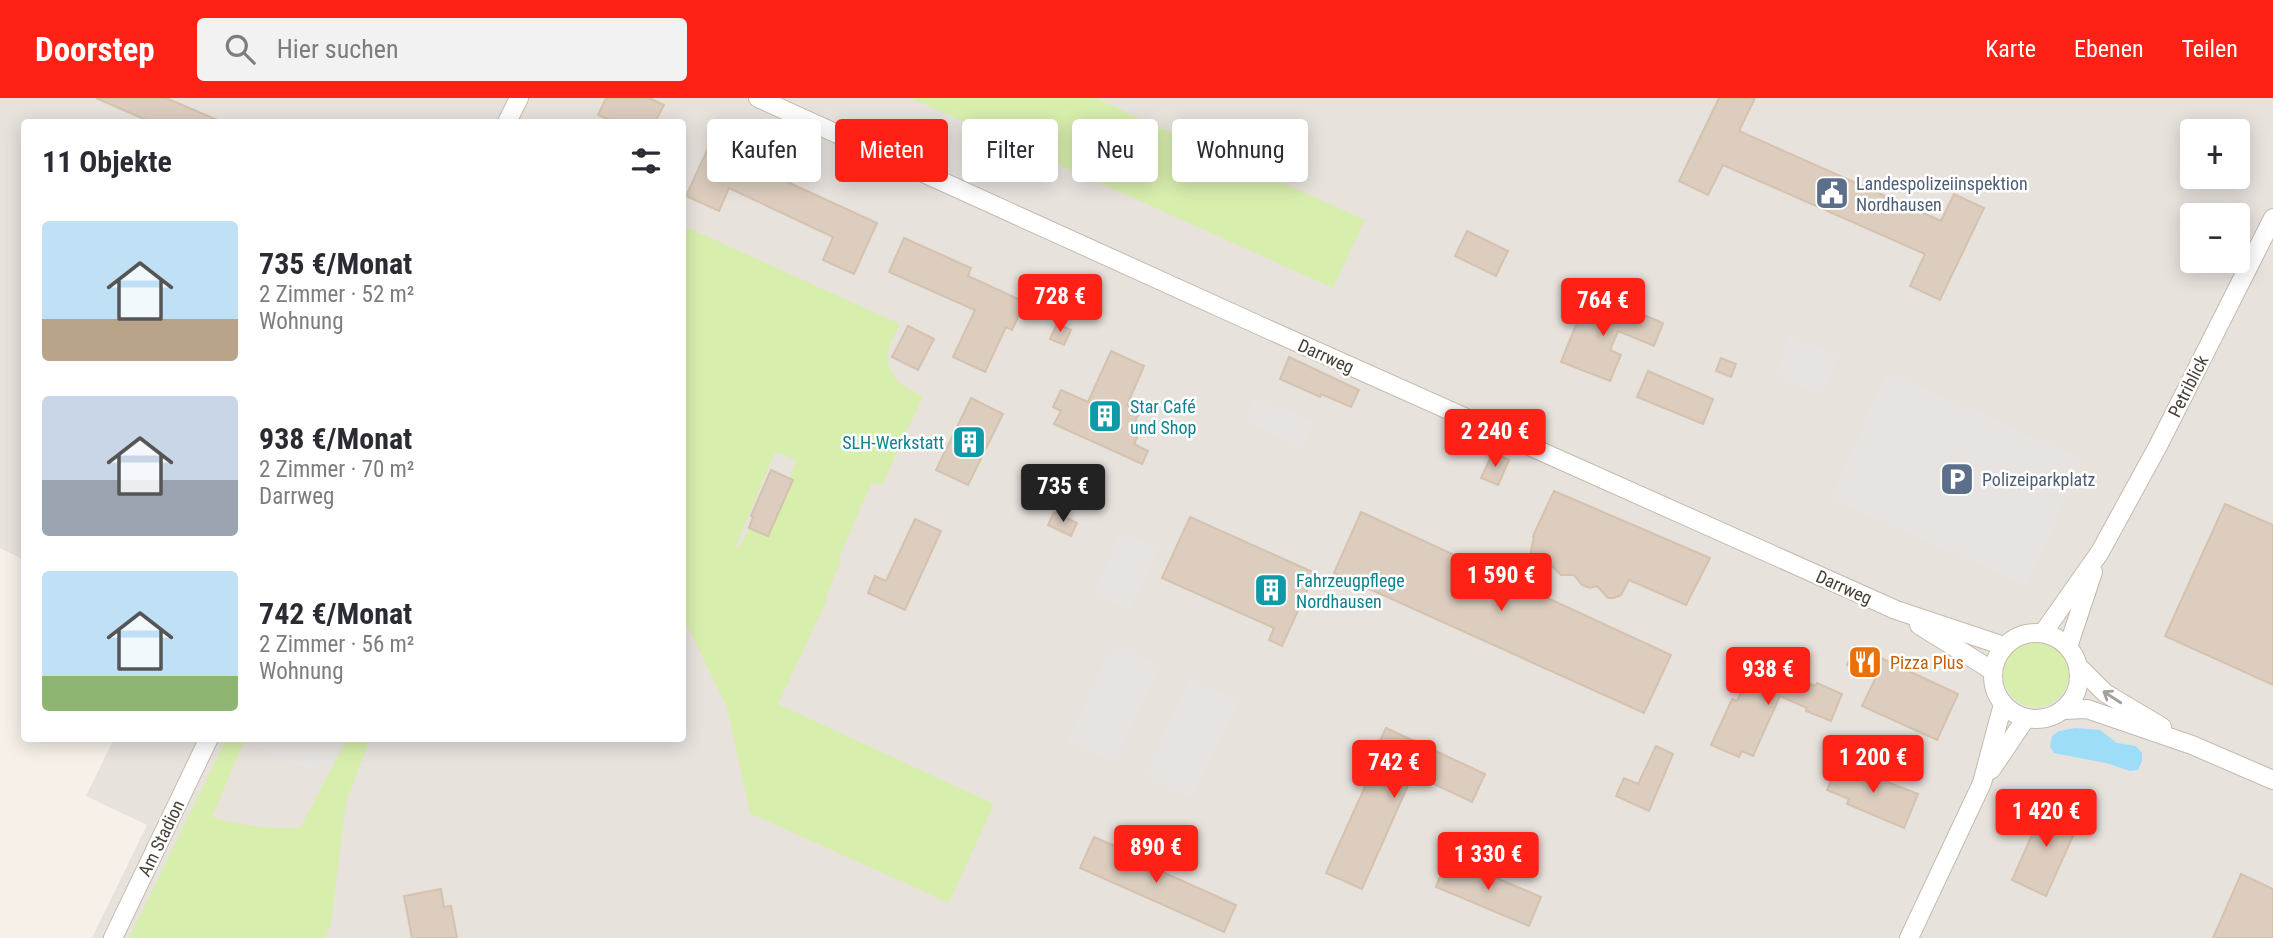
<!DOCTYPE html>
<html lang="de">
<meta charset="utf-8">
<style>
:root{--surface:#fff;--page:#f2f2f3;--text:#2b2b33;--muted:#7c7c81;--accent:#ff2016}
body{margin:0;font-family:"Roboto Condensed",sans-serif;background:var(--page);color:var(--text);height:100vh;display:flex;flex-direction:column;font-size:26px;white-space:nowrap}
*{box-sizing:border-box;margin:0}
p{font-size:23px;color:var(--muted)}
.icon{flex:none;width:38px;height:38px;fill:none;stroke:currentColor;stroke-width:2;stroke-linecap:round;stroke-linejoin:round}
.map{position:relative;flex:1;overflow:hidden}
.sheet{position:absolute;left:21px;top:21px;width:665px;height:623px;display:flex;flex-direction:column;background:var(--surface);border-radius:7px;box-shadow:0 4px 18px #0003}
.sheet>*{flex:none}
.banner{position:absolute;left:707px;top:21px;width:665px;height:63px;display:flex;gap:14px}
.tools{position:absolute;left:2180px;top:21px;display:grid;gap:14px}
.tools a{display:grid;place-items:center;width:70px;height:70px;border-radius:7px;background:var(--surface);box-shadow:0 4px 18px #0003;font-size:35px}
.price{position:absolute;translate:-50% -60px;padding:0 16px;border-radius:7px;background:var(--accent);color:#fff;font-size:23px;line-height:46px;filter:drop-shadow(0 2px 4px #0008)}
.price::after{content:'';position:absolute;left:50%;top:42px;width:21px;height:16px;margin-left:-10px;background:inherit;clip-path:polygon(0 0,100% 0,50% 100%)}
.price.selected{background:#222;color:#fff}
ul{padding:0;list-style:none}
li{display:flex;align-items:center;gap:21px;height:175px;padding:0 21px}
li span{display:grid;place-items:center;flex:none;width:196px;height:140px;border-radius:7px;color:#555}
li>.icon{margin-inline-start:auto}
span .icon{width:84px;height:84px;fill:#fffc;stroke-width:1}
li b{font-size:30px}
h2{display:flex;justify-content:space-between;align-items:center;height:84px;padding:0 21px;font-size:30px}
.pill{padding:0 24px;border-radius:7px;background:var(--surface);box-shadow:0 4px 18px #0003;font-size:24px;line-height:63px}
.pill.selected{background:var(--accent);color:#fff}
header{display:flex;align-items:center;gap:42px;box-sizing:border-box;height:98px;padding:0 35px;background:var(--accent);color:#fff}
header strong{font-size:33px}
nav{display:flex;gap:38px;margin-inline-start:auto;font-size:24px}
.search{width:490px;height:63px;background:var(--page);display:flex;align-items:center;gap:18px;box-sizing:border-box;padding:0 24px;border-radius:7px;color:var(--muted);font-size:26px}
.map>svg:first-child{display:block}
</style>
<header>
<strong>Doorstep</strong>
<div class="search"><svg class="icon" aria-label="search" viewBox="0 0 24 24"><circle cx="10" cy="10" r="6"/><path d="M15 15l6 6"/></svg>Hier suchen</div>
<nav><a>Karte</a><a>Ebenen</a><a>Teilen</a></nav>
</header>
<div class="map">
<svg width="2273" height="840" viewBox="0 0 2273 840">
<rect width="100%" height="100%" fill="#f6f0e8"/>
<path fill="#e8e2dd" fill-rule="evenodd" d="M0,0H2273V840H92L147,727L86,698L114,641L682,640V24H24V462L0,450ZM2193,33H2238V79H2193ZM2193,117H2238V163H2193Z"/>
<g fill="#d8eead" fill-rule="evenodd">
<path d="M911,0H1095L1365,122L1333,190Z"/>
<path d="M682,127L900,226C896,235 888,248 888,258C886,279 907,291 923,298L882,387L872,384L838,462L841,464L826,498L828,500L778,606L994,706L949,805L750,715L727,610L689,531L683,526ZM775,354L796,362L789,380L793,382L768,438L749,430L740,449L736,448Z"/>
<circle cx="2036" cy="576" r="33"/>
<path d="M226,641H245L212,719C241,728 269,731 300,730L347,641H370L346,705L331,825L325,840H129Z"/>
</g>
<g fill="#e7e3e0">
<path d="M1791,238L1838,259L1820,298L1774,278Z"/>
<path d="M1887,274L2083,361L2027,488L1831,401Z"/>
<path d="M1255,299L1315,325L1304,350L1245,324Z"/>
<path d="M1118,439H1131L1158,451L1130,513L1092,496Z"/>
<path d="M1113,546L1161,569L1115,666L1066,643Z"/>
<path d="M1190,581L1239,604L1192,701L1144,678Z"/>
<path d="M251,641V640L342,641L330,668L320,663L314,675L249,644Z"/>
</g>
<path fill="#9eddf8" d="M2075,630L2100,632L2117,645L2136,648L2142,655V663L2138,672L2130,673L2106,665L2054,655L2050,649L2052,638L2059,633Z"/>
<g fill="#dccdbf" stroke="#d4c2ae" stroke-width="2">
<path d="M96,0H166L222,24H151Z"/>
<path d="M606,0H649L664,7L655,24H615L598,17Z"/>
<path d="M1719,0H1755L1739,33L1941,123L1954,96L1984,110L1940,202L1910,188L1925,156L1723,67L1708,97L1679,83Z"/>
<path d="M709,48L877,125L854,176L823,162L833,139L729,90L719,113L686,98Z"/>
<path d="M1467,133L1508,153L1496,178L1455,158Z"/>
<path d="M904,140L971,170L968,178L1025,204L1012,232L1006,229L985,274L953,259L975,212L889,174Z"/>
<path d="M1572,200L1618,221L1621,211L1642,220L1644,217L1663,225L1654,248L1618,233L1610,252L1621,257L1610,283L1561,264L1578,222L1565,216Z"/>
<path d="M1057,226L1071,232L1064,247L1050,241Z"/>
<path d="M908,228L934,241L918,272L892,259Z"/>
<path d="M1111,253L1144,268L1127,307L1140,313L1135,323L1143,327L1134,346L1148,353L1142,366L1054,326L1061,313L1053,309L1061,292L1088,304Z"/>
<path d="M1289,259L1359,292L1351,309L1321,296L1320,299L1280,281Z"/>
<path d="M1721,260L1736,266L1731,279L1716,273Z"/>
<path d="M1648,273L1713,301L1703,326L1637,299Z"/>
<path d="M971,300L1003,316L968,387L936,372Z"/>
<path d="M1493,354L1509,362L1498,387L1481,380Z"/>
<path d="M771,372L793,382L768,438L749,430L753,419L751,418Z"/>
<path d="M1554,393L1710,460L1686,507L1629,482L1621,497L1614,500H1608L1597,488L1590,490L1582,487L1574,477H1561L1550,466L1535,467L1530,458L1534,439L1533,438Z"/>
<path d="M2225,406L2273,427V587L2165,538Z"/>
<path d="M1054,414L1077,425L1071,438L1048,427Z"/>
<path d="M1361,414L1671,557L1644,615L1334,475Z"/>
<path d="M1190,419L1315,475L1282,548L1269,542L1274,530L1162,480Z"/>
<path d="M915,421L941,433L905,512L868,495L875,478L886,483Z"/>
<path d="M1855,548L1958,596L1937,642L1862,608L1876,579L1847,567Z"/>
<path d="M1758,560L1815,588L1817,585L1842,596L1831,623L1806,613L1807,610L1780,598L1753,658L1742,653L1739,659L1711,647L1732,601L1737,603Z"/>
<path d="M1386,630L1485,676L1472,704L1413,676L1362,791L1326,775L1378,660L1373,658Z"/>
<path d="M1656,648L1673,656L1649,713L1616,698L1624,680L1638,686Z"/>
<path d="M1839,665L1918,696L1904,730L1847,706L1849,701L1827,692Z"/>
<path d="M2046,705L2081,720L2046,798L2012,782Z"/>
<path d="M1094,739L1129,754L1127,758L1236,807L1224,834L1080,770Z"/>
<path d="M1448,759L1541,799L1529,828L1436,789Z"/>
<path d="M2241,776L2273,791V840H2213Z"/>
<path d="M441,791L444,809L451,808L457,840H412L404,798Z"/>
</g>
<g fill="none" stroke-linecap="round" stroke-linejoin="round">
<g stroke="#c5baac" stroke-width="20">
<g id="minor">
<path d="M758,0L1265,230L1896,512L2004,548"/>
<path d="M507,24L519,0"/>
<path d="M1919,527L1993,573"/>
<circle cx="2036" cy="578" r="43"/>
<path d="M2043,535L2100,454L2158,348L2273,120"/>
<path d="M2068,549L2093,474"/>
<path d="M2078,568L2105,595L2162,629"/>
<path d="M2063,612L2087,611L2192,647L2273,682"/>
<path d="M1991,672L2026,620"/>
<path d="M113,840L209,640"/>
<path d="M1909,840L1982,685L2003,606"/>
</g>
</g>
<use href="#minor" stroke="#fff" stroke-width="18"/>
</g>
<defs><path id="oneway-shaft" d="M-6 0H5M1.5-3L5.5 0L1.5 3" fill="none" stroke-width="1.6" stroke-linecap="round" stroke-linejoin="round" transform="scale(1.75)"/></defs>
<use stroke="#a4a09a" href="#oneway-shaft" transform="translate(2112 599) rotate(-147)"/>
<defs>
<g id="civic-square" transform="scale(1.75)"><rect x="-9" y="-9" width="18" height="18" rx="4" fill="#5c6f8a" stroke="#fff"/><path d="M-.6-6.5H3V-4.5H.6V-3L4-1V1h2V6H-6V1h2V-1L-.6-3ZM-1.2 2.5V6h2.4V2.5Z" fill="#fff"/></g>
<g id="building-square" transform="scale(1.75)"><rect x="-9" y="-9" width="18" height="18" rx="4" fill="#0f9aa8" stroke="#fff"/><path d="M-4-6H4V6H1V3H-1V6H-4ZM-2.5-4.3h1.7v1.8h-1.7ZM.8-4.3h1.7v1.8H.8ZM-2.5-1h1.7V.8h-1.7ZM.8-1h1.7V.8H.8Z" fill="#fff"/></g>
<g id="parking-square" transform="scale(1.75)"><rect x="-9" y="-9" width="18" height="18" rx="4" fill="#5c6f8a" stroke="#fff"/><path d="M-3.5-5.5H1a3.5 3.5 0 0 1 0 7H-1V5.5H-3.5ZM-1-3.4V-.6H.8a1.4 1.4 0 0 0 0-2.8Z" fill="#fff"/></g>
<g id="restaurant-square" transform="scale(1.75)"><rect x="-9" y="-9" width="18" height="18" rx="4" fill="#e8710a" stroke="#fff"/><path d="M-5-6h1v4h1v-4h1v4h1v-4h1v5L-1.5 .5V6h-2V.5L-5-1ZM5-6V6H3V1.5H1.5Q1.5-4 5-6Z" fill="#fff"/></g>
</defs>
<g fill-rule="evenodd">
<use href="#civic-square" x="1832" y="95"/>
<use href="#building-square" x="1105" y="318"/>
<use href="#building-square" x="969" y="344"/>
<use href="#parking-square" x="1957" y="381"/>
<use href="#building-square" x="1271" y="492"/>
<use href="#restaurant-square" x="1865" y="564"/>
</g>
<g text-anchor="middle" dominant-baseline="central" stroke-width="5" stroke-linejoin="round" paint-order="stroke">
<g font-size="18" fill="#4e5e75" stroke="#fff" text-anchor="start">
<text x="1856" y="85">Landespolizeiinspektion<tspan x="1856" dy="21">Nordhausen</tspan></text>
<text x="1982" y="381">Polizeiparkplatz</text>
</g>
<g font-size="18" fill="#4a4036" stroke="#fff">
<text transform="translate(1326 258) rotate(24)">Darrweg</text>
<text transform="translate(2188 288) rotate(-63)">Petriblick</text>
<text transform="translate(1844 489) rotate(24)">Darrweg</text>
<text transform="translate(161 740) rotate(-64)">Am Stadion</text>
</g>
<g font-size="18" fill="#0d838f" stroke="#fff" text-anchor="start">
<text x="1130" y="308">Star Café<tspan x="1130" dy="21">und Shop</tspan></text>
<text x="944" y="344" text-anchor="end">SLH-Werkstatt</text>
<text x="1296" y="482">Fahrzeugpflege<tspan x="1296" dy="21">Nordhausen</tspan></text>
</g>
<g font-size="18" fill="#c56008" stroke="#fff" text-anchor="start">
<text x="1890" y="564">Pizza Plus</text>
</g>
</g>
</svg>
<div class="tools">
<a>+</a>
<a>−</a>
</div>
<b class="price" style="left:1060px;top:236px">728 €</b>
<b class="price" style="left:1603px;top:240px">764 €</b>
<b class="price" style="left:1495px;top:371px">2 240 €</b>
<b class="price selected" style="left:1063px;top:426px">735 €</b>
<b class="price" style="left:1501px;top:515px">1 590 €</b>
<b class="price" style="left:1768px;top:609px">938 €</b>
<b class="price" style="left:1873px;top:697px">1 200 €</b>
<b class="price" style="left:1394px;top:702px">742 €</b>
<b class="price" style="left:2046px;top:751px">1 420 €</b>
<b class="price" style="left:1156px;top:787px">890 €</b>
<b class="price" style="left:1488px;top:794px">1 330 €</b>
<div class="banner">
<a class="pill">Kaufen</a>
<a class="pill selected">Mieten</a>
<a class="pill">Filter</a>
<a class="pill">Neu</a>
<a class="pill">Wohnung</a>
</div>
<section class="sheet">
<h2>11 Objekte<svg class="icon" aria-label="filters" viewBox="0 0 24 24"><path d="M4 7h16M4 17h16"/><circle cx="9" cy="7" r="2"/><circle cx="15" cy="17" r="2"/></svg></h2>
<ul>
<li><span style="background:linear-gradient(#bfe0f5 70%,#b9a48a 0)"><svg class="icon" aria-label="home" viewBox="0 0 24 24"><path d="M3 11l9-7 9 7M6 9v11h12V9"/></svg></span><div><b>735 €/Monat</b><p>2 Zimmer · 52 m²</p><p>Wohnung</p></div></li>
<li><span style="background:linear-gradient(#c9d6e8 60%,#9aa5b1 0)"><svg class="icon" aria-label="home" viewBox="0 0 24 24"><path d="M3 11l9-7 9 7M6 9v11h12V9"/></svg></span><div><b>938 €/Monat</b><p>2 Zimmer · 70 m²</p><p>Darrweg</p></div></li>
<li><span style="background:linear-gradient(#bfe0f5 75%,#8fb573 0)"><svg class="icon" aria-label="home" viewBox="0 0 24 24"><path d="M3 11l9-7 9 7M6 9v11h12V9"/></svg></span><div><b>742 €/Monat</b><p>2 Zimmer · 56 m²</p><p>Wohnung</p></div></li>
</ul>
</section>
</div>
